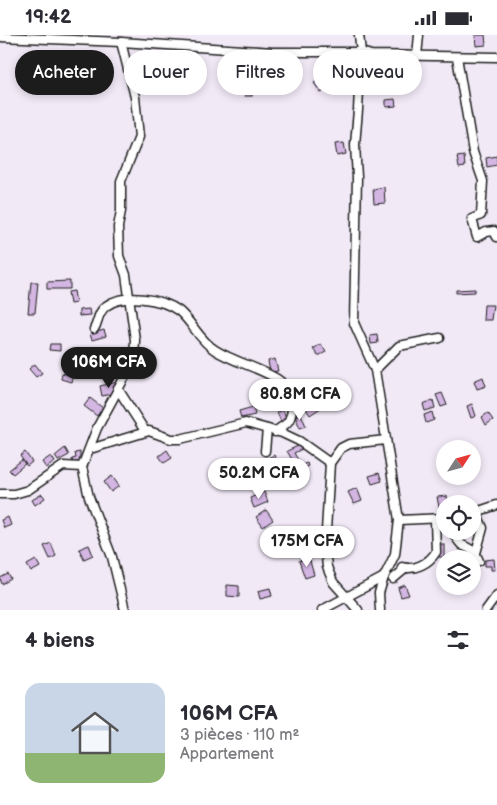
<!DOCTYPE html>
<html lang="fr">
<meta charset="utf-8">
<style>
:root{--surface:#fff;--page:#f2f2f3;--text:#2b2b33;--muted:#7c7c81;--line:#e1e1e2;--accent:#1c1c1c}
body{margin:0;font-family:"Balsamiq Sans",sans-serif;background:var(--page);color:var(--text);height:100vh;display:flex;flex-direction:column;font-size:19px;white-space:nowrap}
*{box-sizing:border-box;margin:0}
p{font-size:16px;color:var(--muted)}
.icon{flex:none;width:28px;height:28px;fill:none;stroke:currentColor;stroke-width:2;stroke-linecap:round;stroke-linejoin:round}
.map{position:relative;height:575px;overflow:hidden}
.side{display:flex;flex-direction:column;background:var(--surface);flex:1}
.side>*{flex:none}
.banner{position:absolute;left:15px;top:15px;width:468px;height:45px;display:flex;gap:10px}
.needle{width:32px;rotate:54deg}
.tools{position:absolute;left:436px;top:405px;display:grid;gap:10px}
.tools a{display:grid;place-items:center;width:45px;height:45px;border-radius:50%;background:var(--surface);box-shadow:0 2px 8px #0003;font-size:25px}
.price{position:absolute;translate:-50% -42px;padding:0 11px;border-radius:18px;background:#fff;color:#222;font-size:16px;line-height:32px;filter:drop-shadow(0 1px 2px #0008)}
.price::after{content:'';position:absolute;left:50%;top:30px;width:15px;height:11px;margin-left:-8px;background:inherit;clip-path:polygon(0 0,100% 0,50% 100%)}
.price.current{background:var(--accent);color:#fff}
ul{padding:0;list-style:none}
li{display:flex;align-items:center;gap:15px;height:125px;padding:0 25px}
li+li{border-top:1px solid var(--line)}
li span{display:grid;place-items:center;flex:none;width:140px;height:100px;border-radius:15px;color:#555}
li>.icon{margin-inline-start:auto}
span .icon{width:60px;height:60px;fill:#fffc;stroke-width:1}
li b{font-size:21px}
h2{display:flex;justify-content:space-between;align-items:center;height:60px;padding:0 25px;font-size:21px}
.pill{padding:0 18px;border-radius:22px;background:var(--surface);box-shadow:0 2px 8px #0003;font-size:18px;line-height:45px}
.pill.current{background:var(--accent);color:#fff}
.status{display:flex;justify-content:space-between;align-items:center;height:35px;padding:0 25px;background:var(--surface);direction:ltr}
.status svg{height:14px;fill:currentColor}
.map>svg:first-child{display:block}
</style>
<div class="status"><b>19:42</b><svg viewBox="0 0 49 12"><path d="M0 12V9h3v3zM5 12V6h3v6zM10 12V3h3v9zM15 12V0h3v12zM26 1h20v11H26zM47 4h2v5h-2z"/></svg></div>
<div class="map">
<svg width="497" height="575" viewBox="0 0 497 575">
<rect width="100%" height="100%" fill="#f2e9f7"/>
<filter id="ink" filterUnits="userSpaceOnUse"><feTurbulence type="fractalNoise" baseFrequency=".02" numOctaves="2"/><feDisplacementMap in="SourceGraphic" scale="10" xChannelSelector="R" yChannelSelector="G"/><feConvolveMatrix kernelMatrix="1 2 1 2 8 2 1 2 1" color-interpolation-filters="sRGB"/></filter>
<g filter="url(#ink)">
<g fill="#d4b6e3" stroke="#1c1c1c">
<path d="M475,0H485L486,10L476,11Z"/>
<path d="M324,42L330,52L321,58L314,48Z"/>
<rect x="245" y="50" width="7" height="11"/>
<path d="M395,64L396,71L386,72V65Z"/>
<path d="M344,108L346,119L337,121L335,109Z"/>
<path d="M464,121L465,132L459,133L457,122Z"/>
<path d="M497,121V130L487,132L486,123Z"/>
<path d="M384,152L385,168L374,169L373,154Z"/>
<path d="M70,246V254H47V247Z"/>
<path d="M31,247H38L35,278H28Z"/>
<path d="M475,254V257L456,258V255Z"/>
<path d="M74,256L76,268L70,269L68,257Z"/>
<path d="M484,270H493L491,285H483Z"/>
<path d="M89,274L90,280L79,281V275Z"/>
<path d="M104,295L106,301L92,305L90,299Z"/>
<path d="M377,299L378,308L371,309L370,300Z"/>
<path d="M50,309H60V316L49,315Z"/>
<path d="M321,309L326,317L318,321L313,314Z"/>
<path d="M93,312L98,318L90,324L86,318Z"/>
<path d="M70,318L81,319L80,325L70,324Z"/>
<path d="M275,324L278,336L270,337L268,326Z"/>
<path d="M35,329L42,338L36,342L29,334Z"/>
<path d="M62,338L73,341L71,347L61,344Z"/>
<path d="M483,342L486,351L477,354L474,346Z"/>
<path d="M117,347L119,353L115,358L102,361L100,351Z"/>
<path d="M442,358L447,370L441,372L436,360Z"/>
<path d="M90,363L103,373L97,381L84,371Z"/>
<path d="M433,365L435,373L425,376L423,369Z"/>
<path d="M318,366L322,372L310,380L306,374Z"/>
<path d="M472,369L476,381L471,383L467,371Z"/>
<path d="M253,372L255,380L241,383L239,376Z"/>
<path d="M283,375L287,385L281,387L277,377Z"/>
<path d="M432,377L434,385L426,388L424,380Z"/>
<path d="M488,378L493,385L486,390L482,382Z"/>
<path d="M301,379L306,391L300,393L295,381Z"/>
<path d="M300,410L302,414L294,418L298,425L294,428L287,416Z"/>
<path d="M65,413L69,420L58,426L55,421Z"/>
<path d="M167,415L172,423L164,428L159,421Z"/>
<path d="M25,417L32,427L27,431L20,421Z"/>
<path d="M80,417V428L73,429L72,424L76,423L75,418Z"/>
<path d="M274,420L278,428L282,426L284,429L273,434L268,423Z"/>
<path d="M51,421L55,427L46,433L42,427Z"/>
<path d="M22,425L25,429L13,439L9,435Z"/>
<path d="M298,427L299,431L307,428L308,431L296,436L293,429Z"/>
<path d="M379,438L382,446L372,449L369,441Z"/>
<path d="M286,440L290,450L285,452L280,442Z"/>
<path d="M112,441L119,451L111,457L104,447Z"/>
<path d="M357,453L362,466L354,469L348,457Z"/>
<path d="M264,457L268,467L254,473L250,463Z"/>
<path d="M42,459L45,463L35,470L32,465Z"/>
<path d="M447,461L448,469L439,472L437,462Z"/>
<path d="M266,475L273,485L263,492L256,482Z"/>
<path d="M8,482L11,490L4,493L1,485Z"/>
<path d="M51,508L56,521L50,524L44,511Z"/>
<rect x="438" y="509" width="6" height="13"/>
<path d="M89,510L93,520L84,524L79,514Z"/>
<path d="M309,523L314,540L305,543L299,526Z"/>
<path d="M494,524L495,535H491V531H485V525Z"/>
<path d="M36,525L40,532L31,537L27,530Z"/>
<path d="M8,539L11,544L2,549L0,543Z"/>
<path d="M227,550L239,551V562L227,561Z"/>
<path d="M405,550L409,560L401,562L398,553Z"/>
<path d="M270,553L272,561L260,564L258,556Z"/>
</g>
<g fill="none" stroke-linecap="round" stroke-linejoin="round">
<g stroke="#1c1c1c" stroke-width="11">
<g id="minor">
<path d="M359,0L361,17L358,75L355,110L357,142L354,288L375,335L399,485L395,519L384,542L379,558L380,575"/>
<path d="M0,2L121,7L273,17H361L371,20L497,22"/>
<path d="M121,7L135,62L139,102L121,146V176L118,192L119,221L126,240L135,305L134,325L97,393L82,432L89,462L112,522L125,575"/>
<path d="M417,21L419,0"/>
<path d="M457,22L473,117L483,146L481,180L472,184L477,202L486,197L494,196L497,202"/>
<path d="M94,294C99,286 97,278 106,271C124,258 161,263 179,276C193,288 199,305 215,315C234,327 258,332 277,344C290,352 296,372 289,385C287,390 279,393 275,397"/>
<path d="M375,335L399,311L440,303"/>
<path d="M118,354L145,396"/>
<path d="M90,414L149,396L171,404H180L246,388L282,398L299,406L330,428"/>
<path d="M265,416L267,394"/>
<path d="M0,459H14L28,455L63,431L82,432"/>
<path d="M476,477L483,493L476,518"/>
<path d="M473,478L497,470"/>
<path d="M399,485L445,483"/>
<path d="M452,496C455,500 458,507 462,510C471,514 475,516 479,526"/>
<path d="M402,532C415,536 429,528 436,517L435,485"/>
<path d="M393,544L406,533"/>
<path d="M322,575L384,542"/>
<path d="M358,575L333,547L327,532L325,513L330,428L341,413L349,409L386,405"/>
<path d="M486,575L497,560"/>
</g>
</g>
<use href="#minor" stroke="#fff" stroke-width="8"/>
</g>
</g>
</svg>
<div class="tools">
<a><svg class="needle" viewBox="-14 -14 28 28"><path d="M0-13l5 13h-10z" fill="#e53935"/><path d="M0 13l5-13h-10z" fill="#7c7c81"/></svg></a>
<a><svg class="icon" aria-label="locate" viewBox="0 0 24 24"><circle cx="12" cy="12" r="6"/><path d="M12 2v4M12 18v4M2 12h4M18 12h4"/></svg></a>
<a><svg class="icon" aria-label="layers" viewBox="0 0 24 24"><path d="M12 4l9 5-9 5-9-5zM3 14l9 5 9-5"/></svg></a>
</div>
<b class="price current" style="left:109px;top:354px">106M CFA</b>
<b class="price" style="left:300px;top:386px">80.8M CFA</b>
<b class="price" style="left:259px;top:465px">50.2M CFA</b>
<b class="price" style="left:307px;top:533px">175M CFA</b>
<div class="banner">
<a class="pill current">Acheter</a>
<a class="pill">Louer</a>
<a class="pill">Filtres</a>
<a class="pill">Nouveau</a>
</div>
</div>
<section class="side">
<h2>4 biens<svg class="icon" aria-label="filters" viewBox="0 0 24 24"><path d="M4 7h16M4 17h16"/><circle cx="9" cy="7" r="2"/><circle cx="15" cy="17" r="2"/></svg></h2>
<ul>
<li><span style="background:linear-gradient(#c9d6e8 70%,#8fb573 0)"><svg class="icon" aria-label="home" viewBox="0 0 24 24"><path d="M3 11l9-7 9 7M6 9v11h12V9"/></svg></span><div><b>106M CFA</b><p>3 pièces · 110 m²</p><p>Appartement</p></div></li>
</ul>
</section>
